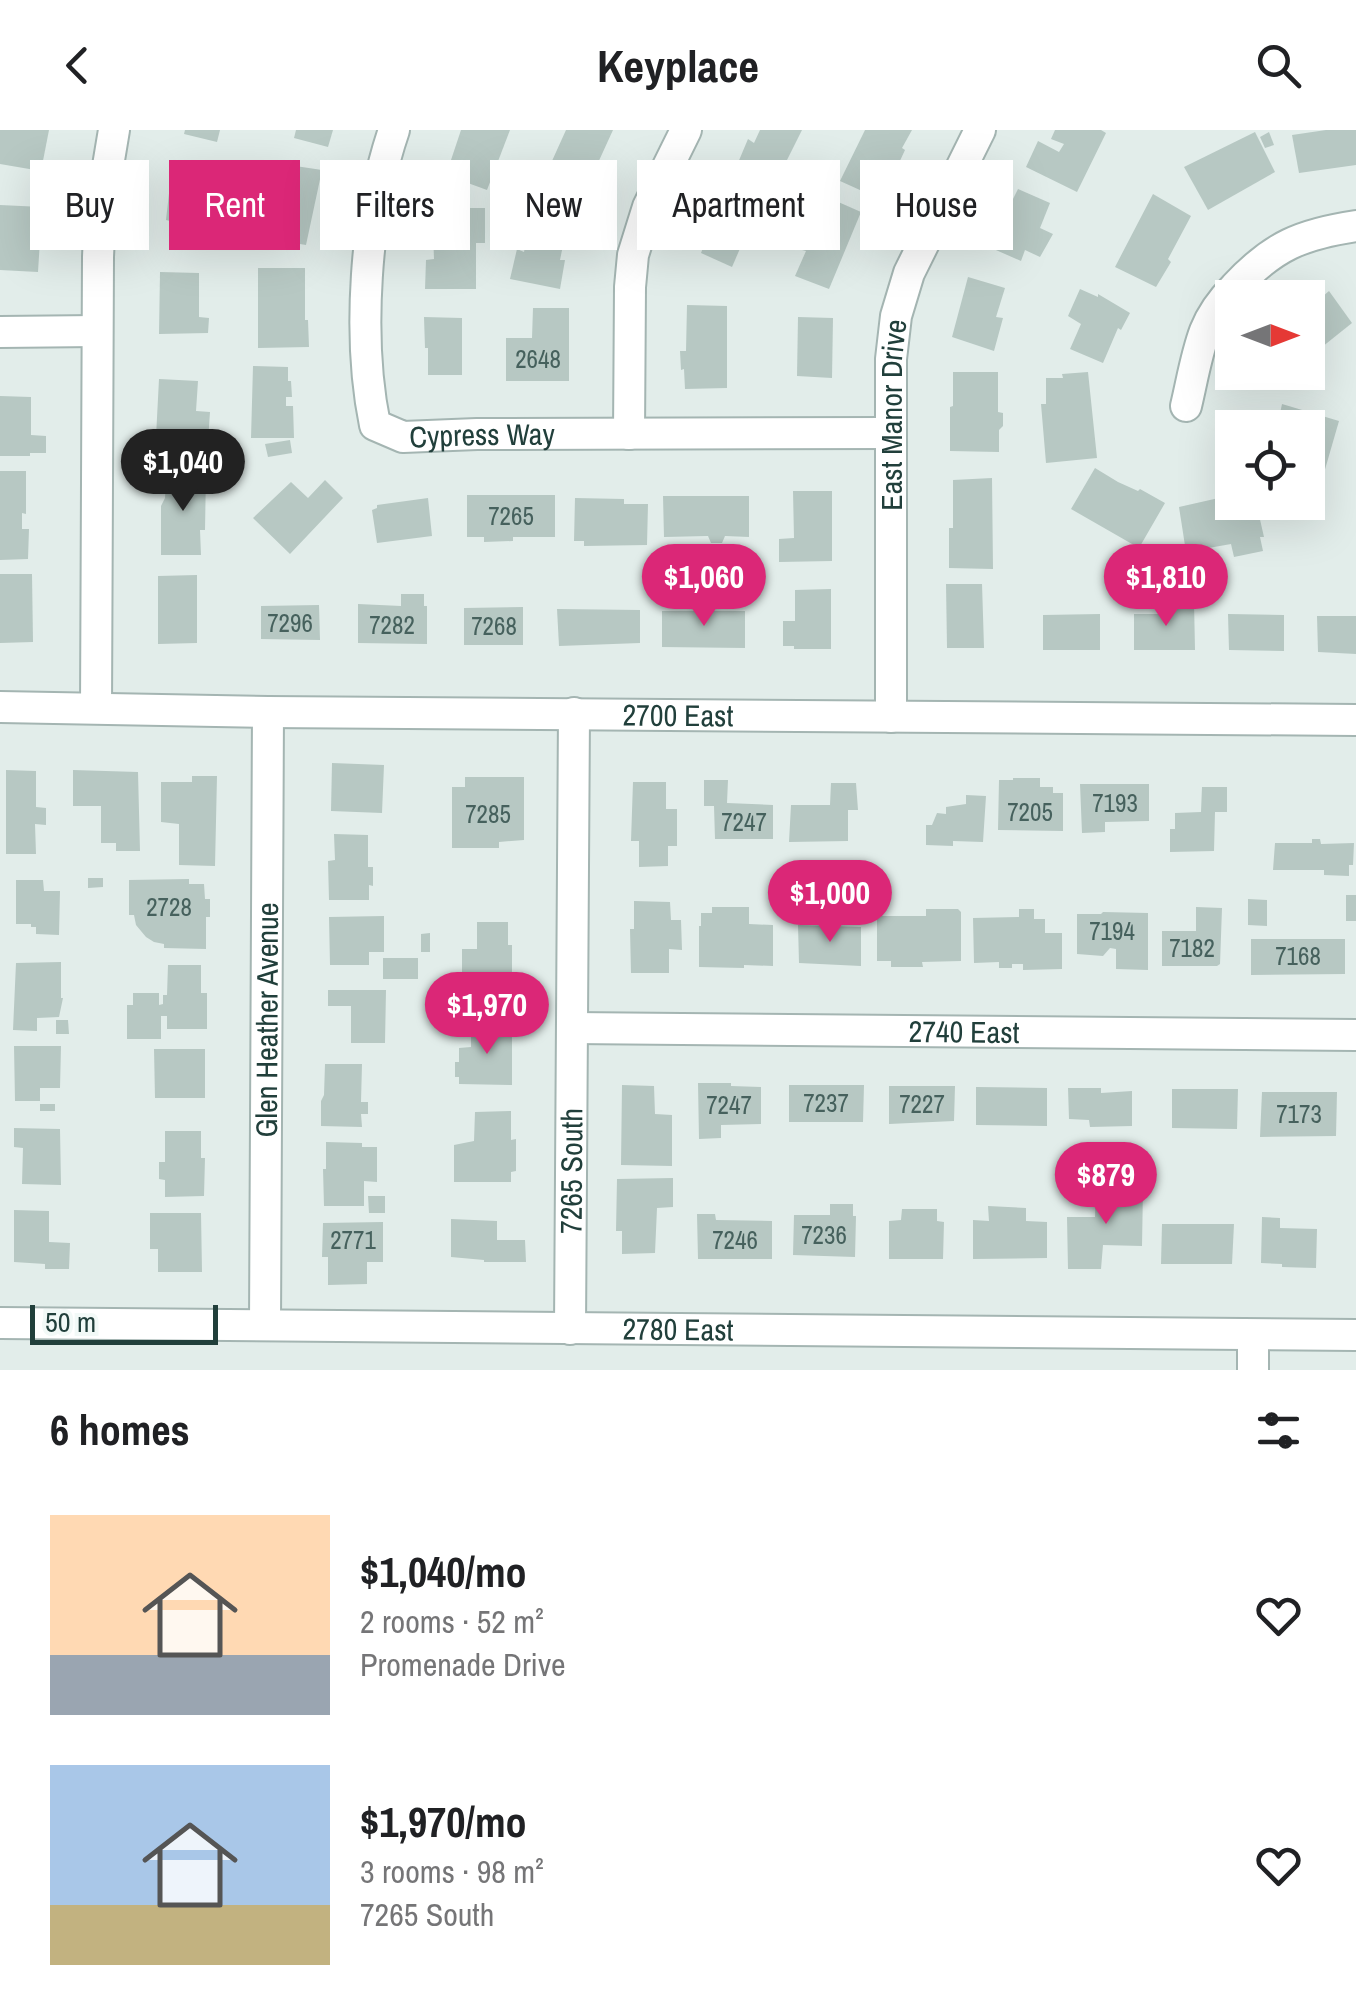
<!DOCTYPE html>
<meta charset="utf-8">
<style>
:root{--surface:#fff;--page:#f2f2f2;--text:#202124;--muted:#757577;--accent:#db2777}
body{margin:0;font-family:"Archivo Narrow",sans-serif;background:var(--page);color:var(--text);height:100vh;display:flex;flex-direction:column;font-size:38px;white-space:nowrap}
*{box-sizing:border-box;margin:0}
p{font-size:32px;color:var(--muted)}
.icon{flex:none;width:55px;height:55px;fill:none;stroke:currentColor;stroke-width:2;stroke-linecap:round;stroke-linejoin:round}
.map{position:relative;height:1240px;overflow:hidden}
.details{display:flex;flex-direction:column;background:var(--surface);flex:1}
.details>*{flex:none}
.top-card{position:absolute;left:30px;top:30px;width:1298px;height:90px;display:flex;gap:20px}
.needle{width:65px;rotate:90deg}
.controls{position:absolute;left:1215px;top:150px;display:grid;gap:20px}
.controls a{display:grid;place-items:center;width:110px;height:110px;border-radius:0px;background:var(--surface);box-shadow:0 10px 40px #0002;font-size:50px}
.scale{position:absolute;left:30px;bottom:25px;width:188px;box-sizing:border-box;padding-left:10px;border:5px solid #213f3b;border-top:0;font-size:28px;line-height:35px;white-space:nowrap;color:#213f3b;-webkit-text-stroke:8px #f2f9f7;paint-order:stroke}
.price{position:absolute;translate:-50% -85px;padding:0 22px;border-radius:35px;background:var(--accent);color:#fff;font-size:32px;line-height:65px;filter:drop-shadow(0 2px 5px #0008)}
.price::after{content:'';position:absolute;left:50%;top:60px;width:30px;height:22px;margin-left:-15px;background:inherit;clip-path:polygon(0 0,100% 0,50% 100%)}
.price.active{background:#222;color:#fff}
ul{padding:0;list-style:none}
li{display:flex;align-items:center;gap:30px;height:250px;padding:0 50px}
li span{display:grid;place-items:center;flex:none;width:280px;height:200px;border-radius:0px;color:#555}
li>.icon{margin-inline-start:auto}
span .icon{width:120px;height:120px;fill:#fffc;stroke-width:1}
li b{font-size:42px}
h2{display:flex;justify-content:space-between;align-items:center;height:120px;padding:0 50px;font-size:42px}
.tag{padding:0 35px;border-radius:0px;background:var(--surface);box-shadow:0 10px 40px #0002;font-size:35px;line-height:90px}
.tag.active{background:var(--accent);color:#fff}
header{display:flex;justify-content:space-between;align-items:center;height:130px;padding:0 50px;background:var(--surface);font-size:45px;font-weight:700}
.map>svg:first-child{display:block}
</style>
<header><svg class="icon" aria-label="back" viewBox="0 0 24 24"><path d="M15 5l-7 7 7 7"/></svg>Keyplace<svg class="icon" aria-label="search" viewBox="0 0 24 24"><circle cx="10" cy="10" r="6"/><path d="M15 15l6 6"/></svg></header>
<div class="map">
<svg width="1356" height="1240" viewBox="0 0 1356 1240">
<rect width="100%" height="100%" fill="#e2edea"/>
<g fill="#b7c8c3">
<path d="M0,0H49L41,41L0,34Z"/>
<path d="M185,0H220L217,12L184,4Z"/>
<path d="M296,0H333L328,17L294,8Z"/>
<path d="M461,0H510L487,60L446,45Z"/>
<path d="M566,0H613L597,35L589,31L579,53L547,42Z"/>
<path d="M760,0H802L769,66L732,47L748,9L754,13Z"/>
<path d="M865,0H912L902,18L905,20L892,48L882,43L871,65L840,51Z"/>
<path d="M1055,0H1101L1106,3L1077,62L1026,37L1038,11L1059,22L1064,14L1051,9Z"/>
<path d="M1326,0H1356V35L1299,43L1292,5Z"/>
<path d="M1255,2L1275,42L1208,80L1184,37Z"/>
<path d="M1269,2L1274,15L1265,18L1260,7Z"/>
<path d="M282,34L322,40L306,115L264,108L272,62L274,64Z"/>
<path d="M172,37L211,41L207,71L217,74L213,102L166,90Z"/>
<path d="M1018,59L1050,73L1040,98L1053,104L1040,127L1025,120L1021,131L989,117Z"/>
<path d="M1153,64L1191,86L1168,129L1171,132L1156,157L1115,137Z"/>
<path d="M530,65L567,74L561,100L566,101L560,130H565L560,159L510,149L517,119L524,122L528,101L522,99Z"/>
<path d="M827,67L861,82L829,159L795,146L806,121L802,120Z"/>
<path d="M721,71L755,84L732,137L701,123Z"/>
<path d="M0,75L42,77L38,142L0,140Z"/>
<path d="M442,78H485V113H476V159H425L426,130L434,129L433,102L441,101Z"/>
<path d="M258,138H305V190H308L309,217L258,218Z"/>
<path d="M160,142L199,143V187L209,188L208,203L159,204Z"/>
<path d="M968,147L1005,158L996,187L1003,188L994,221L952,207Z"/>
<path d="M1080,159L1098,167V164L1130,183L1121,200L1118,198L1103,233L1070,219L1081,194L1068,186Z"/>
<path d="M1329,161L1352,193L1317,221L1319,223L1308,231V179Z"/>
<path d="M687,175L727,176V258L685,259L684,239L681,240L680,221H686Z"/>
<path d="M533,178H569V251H506V208H532Z"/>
<path d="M424,187L462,188V245H428V218H425Z"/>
<path d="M798,187L833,188L832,248L797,246Z"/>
<path d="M253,236L288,237V251H291L292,267H286V276H293L294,308H251Z"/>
<path d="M953,242H998V282L1003,283V296L999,300V322L950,321V277L953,276Z"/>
<path d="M1088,242L1097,328L1046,333L1041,274H1046V248H1063L1062,244Z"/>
<path d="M159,249L198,251L196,281L210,282L208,311L156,307Z"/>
<path d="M0,266L31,267V305L46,306V323H30V326H0Z"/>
<path d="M1282,274L1339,291L1313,381L1291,373L1308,372V298H1277Z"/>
<path d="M290,310L292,323L268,327L265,314Z"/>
<path d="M1095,338L1118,352L1138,361L1140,359L1165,373L1139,418L1071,379Z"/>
<path d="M0,341H26V384L22,383V399H29L28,429L0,430Z"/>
<path d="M169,343H206L205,400H200L201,425H161V376L165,368L166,348Z"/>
<path d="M992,348L993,439L949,438V398H953V350Z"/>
<path d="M325,350L343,368L290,424L253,388L291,352L308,368Z"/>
<path d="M793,361H832V431L779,432V409L794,408Z"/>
<path d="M467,365H555V407H513V411L484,412V407H467Z"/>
<path d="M1232,365V372H1256L1264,407H1260L1263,421L1234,427L1231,414L1186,422L1179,377Z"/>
<path d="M663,366H749V407L725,406L722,413H711L708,406L664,407Z"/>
<path d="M428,368L432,406L377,413L372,380L377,378V375Z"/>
<path d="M575,368L624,369V374H648L647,415L584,416V411H574Z"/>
<path d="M0,444H32L33,512L0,513Z"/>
<path d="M197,445V513L158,514V446Z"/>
<path d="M946,454H982L984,518H947Z"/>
<path d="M831,459V519H794V516H783V491H795V460Z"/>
<path d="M401,464H424V476H427V514L358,513V474L401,476Z"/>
<path d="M1194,471L1195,520H1134V484H1170V473Z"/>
<path d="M319,475L320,510L261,509V476Z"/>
<path d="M523,477V515H464V478Z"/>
<path d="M557,479L640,480V513L559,516Z"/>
<path d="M662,481H745V518L662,517Z"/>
<path d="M1100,484V520H1043V485Z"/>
<path d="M1228,484L1284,485V521L1229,520Z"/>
<path d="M1317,486H1356V524L1318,522Z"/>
<path d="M332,633L384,635L382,683L331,681Z"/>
<path d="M6,640L36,641V677L46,678V695L35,694L36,724H6Z"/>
<path d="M73,640L138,642L140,721H116V713H101V676H73Z"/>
<path d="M192,646H217L215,736L179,735V694L161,692V652H192Z"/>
<path d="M465,647H524V710L499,712V718H452V657H465Z"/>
<path d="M1013,648H1040V657H1053V663H1063V701L998,700L999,650H1013Z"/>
<path d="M704,650H728L727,673L773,675V709H715L714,676H704Z"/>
<path d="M633,652H666V679H677V716H668V736L639,737V711H631Z"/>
<path d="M831,653H856L858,680H848V711L789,712L791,675H830Z"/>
<path d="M1080,654H1149V691L1105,692V702L1082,703Z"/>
<path d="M1202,657H1227V682H1215L1214,721L1170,722V699H1175V683L1201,682Z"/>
<path d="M966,665L986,666L983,712L953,711V716L926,715V695H932L937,683L946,684V677L966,674Z"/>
<path d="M334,704L368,705V737H373V756L369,755V770H329L328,731L335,730Z"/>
<path d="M1312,709H1320L1321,714L1354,713L1353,735H1349V746L1324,745V740H1273L1275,713H1312Z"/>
<path d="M88,748H103V757L88,758Z"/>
<path d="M189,749V754H204L205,769H210V787H206V819L164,818V814L154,812L146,807L136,795L134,785H129V750Z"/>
<path d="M16,750H43L44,761H60L59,805L36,804V797H31V794H16Z"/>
<rect x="1346" y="765" width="10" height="26"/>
<path d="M1248,769L1267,770V796L1248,795Z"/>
<path d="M780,770H793L794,783H781Z"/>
<path d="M634,771L670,772L671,790H681L682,820L669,819V843H631L630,799H634Z"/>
<path d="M712,777H749V794L773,795V836L744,835V838L699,837V796H701V783H712Z"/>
<path d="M1196,777L1222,778L1220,834L1217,836H1162V801H1196Z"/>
<path d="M926,779H958L961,782V831L922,832L923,837H891V831H877V786H926Z"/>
<path d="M1019,779H1034V789H1045V803H1062V839L1023,840V834H1012V838H999V832L974,833L973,788L1019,787Z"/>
<path d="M1103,782L1148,783V840L1116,839V819L1110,818L1103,826L1077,824V784H1101Z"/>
<path d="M384,786V822H369V835H330L329,787Z"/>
<path d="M477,792H508V815H512V849H508V852H477V846L462,845V819H477Z"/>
<path d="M798,795L861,797V836L799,833Z"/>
<path d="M430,803V822H421V804Z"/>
<path d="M1251,809H1345V844L1251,845Z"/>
<rect x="383" y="828" width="35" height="21"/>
<path d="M61,832V868H63L59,887L37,888V901L13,900L16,833Z"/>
<path d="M168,835H201V863H207V899H167V886H161V909H127V875H133V863H159V875L163,874V865H167Z"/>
<path d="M328,860H386L385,913H351V876H328Z"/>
<path d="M56,890H68L69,904H56Z"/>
<path d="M512,895V955L459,954V947H455V932H459V918L471,917V896Z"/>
<path d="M14,916H61L60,958H40V971H15Z"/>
<path d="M154,919H205V968H155Z"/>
<path d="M325,934H362L361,972H368V984H361L362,997L321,996V971L324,965Z"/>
<path d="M698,953H731V956L761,957V994L721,995V1008L699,1009Z"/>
<path d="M622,955L654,956L655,984L672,985V1036L621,1035Z"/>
<path d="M789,955H864L863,992H789Z"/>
<path d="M889,956H955L954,991L889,994Z"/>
<path d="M976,957L1047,958V996L976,995Z"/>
<path d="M1068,958H1101V963L1132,961V996L1090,997L1089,990L1069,989Z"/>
<path d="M1172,959H1238L1237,999L1172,998Z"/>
<path d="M1262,962H1337L1336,1006L1260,1007Z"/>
<rect x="40" y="974" width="15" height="7"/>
<path d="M511,981V1010L516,1009V1041L511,1042V1052H454V1015L474,1011L475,982Z"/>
<path d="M14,998L60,999L61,1055L22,1054L23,1018L14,1017Z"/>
<path d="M165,1001H201V1028H205L204,1066L165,1067V1050L159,1049V1032H165Z"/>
<path d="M326,1012L362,1013V1017H377V1052L364,1051V1076H324L323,1039H326Z"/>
<path d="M673,1048V1077L657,1078L655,1123L622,1124V1101H616L617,1049Z"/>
<path d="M1096,1059H1143L1142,1116L1103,1115L1101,1139H1068L1067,1087H1095Z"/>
<path d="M368,1066H385V1083H369Z"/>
<path d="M830,1074H853V1086H856L855,1127L793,1125L794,1085H830Z"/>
<path d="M988,1076L1026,1078V1091L1047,1092V1128L973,1129V1090L989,1091Z"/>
<path d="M902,1079H937V1091L944,1092L943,1129H889V1091L901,1090Z"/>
<path d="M14,1080L49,1081V1112L70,1113L69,1139H45V1134L14,1132Z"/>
<path d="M150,1083H201L202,1142H158V1119H150Z"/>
<path d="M697,1084H715L716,1090L772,1091V1129H698Z"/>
<path d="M1262,1087L1280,1088V1098L1317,1099L1316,1138L1282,1137V1134L1261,1133Z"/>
<path d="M451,1089L497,1091V1110H525L526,1132H484V1130L451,1127Z"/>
<path d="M383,1092V1132H367V1154L328,1155V1127H322L323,1093Z"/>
<path d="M1162,1094H1234L1232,1134H1161Z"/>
</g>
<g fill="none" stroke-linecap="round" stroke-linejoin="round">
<g stroke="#a4b5b2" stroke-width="34">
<g id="minor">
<path id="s1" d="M394,0C365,84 357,208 375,295L403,307L477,304L891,303"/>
<path d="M0,202L97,201"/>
<path d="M1186,276C1192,251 1196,225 1205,201C1212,183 1222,170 1235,157C1273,116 1302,104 1356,96"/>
<path d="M629,304L630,157L633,125L648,77L686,0"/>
<path id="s2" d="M0,577L268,582L1356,590"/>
<path d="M96,578L98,127L100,84L114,0"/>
<path id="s3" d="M891,587V229L896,186L909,143L980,0"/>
<path id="s4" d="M572,898L1356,905"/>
<path id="s5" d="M0,1193L1356,1205"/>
<path id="s6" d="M265,1195L268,582"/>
<path id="s7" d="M570,1199L574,583"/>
<path d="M1253,1240V1205"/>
</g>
</g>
<use href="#minor" stroke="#fff" stroke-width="30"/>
</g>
<g text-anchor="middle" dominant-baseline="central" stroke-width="10" stroke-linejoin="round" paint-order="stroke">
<g font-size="25" fill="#46615d">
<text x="538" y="229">2648</text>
<text x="511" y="386">7265</text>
<text x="290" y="493">7296</text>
<text x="392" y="495">7282</text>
<text x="494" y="496">7268</text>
<text x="1115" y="673">7193</text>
<text x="1030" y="682">7205</text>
<text x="488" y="684">7285</text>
<text x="744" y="692">7247</text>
<text x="169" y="777">2728</text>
<text x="1112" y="801">7194</text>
<text x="1192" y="818">7182</text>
<text x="1298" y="826">7168</text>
<text x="826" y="973">7237</text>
<text x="922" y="974">7227</text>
<text x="729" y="975">7247</text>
<text x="1299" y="984">7173</text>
<text x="824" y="1105">7236</text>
<text x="353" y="1110">2771</text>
<text x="735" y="1110">7246</text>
</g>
<g font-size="30" fill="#213f3b" stroke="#f2f9f7">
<text stroke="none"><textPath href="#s3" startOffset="302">East Manor Drive</textPath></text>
<text stroke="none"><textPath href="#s1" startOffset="408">Cypress Way</textPath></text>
<text stroke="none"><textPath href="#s2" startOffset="678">2700 East</textPath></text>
<text stroke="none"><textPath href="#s6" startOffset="305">Glen Heather Avenue</textPath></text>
<text stroke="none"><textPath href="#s4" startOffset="392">2740 East</textPath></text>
<text stroke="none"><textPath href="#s7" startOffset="158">7265 South</textPath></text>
<text stroke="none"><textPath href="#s5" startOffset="678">2780 East</textPath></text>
</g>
</g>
</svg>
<div class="controls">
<a><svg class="needle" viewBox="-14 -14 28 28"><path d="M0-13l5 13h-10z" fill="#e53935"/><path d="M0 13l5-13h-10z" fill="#757577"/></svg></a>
<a><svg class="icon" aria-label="locate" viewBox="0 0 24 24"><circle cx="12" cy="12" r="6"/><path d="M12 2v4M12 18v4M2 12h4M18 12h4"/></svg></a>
</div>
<div class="scale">50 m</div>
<b class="price active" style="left:183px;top:384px">$1,040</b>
<b class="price" style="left:704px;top:499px">$1,060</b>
<b class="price" style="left:1166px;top:499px">$1,810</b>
<b class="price" style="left:830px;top:815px">$1,000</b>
<b class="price" style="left:487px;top:927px">$1,970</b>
<b class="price" style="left:1106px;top:1097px">$879</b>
<div class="top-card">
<a class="tag">Buy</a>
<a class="tag active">Rent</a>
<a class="tag">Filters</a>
<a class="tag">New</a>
<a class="tag">Apartment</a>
<a class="tag">House</a>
</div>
</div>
<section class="details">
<h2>6 homes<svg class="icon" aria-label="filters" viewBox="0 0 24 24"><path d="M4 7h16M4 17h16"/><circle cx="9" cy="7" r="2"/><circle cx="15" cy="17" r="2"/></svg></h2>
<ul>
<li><span style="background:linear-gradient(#ffd9b3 70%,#9aa5b1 0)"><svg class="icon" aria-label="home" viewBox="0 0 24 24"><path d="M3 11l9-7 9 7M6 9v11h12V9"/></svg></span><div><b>$1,040/mo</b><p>2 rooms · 52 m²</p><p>Promenade Drive</p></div><svg class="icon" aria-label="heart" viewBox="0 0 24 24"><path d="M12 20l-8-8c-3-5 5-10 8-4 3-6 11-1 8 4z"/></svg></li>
<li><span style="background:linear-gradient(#a9c7e8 70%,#c2b280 0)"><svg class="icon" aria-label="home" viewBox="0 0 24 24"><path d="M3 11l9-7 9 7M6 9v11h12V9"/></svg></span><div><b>$1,970/mo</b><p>3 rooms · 98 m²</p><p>7265 South</p></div><svg class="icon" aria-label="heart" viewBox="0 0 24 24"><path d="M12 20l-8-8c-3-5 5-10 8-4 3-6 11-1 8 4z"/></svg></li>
</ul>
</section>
